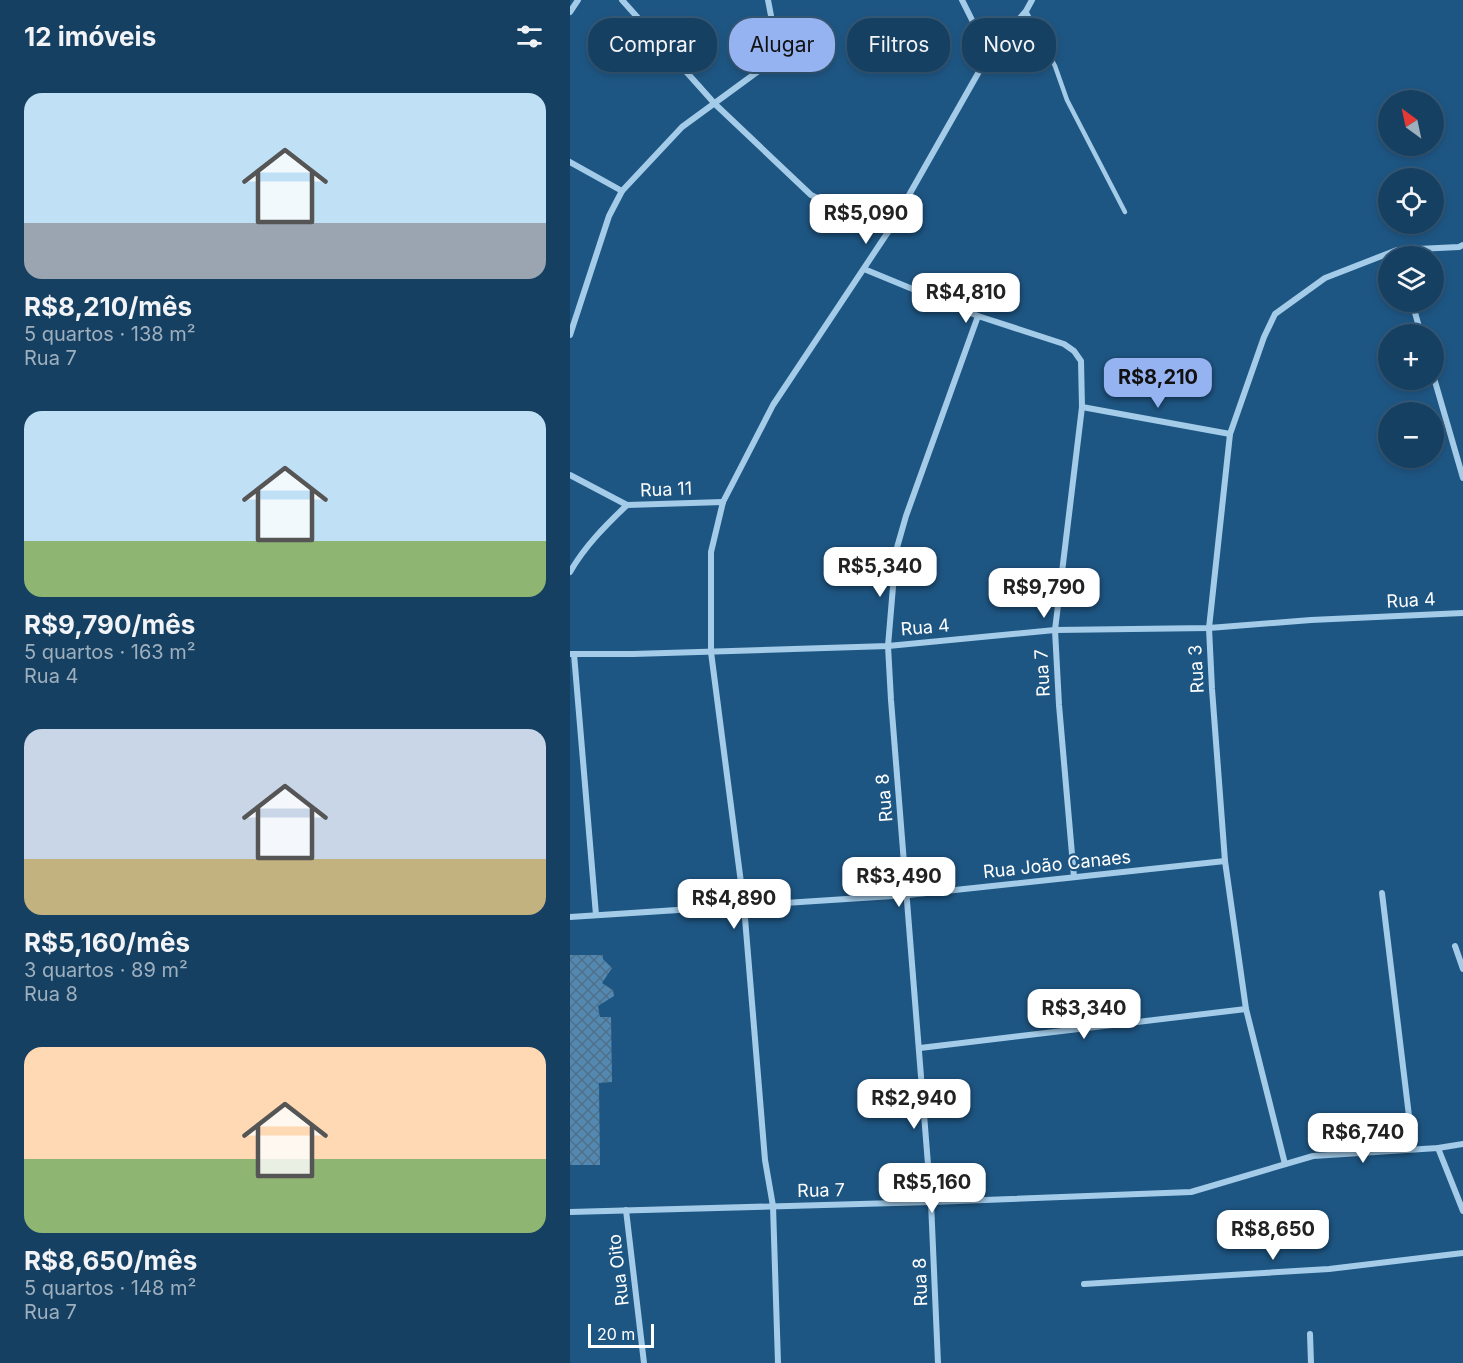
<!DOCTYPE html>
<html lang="pt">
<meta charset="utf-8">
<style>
:root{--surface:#164062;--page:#1f4768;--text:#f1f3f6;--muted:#9eafbe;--line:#355977;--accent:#95b2f1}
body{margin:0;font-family:Inter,sans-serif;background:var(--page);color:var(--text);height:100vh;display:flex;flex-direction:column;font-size:22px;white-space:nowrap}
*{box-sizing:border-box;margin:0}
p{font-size:20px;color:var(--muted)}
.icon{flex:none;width:33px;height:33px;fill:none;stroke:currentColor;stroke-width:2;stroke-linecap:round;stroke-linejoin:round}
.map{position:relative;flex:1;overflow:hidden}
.details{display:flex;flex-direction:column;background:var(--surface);width:570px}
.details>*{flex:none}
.top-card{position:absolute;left:18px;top:18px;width:570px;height:54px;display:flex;gap:12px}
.needle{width:39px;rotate:327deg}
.buttons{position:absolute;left:808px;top:90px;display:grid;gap:12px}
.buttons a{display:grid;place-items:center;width:66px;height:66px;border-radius:50%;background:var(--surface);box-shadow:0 3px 9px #0003,0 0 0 2px var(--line);font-size:30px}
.scale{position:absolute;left:18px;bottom:15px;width:66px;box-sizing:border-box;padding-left:6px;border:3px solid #fff;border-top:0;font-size:16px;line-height:21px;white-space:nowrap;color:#fff;-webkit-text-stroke:4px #1e5683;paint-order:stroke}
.price{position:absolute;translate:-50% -51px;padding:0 14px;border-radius:12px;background:#fff;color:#222;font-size:20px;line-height:39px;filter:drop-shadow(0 2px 3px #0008)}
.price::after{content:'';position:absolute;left:50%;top:36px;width:18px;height:14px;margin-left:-9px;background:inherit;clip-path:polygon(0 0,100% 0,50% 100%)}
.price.on{background:var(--accent);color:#111}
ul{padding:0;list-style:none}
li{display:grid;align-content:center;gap:12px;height:318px;padding:0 24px}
li span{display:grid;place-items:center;height:186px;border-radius:18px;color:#555}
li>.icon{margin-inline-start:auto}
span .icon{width:108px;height:108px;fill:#fffc;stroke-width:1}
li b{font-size:26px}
h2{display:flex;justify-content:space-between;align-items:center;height:72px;padding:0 24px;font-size:26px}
.pill{padding:0 21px;border-radius:24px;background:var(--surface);box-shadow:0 3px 9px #0003,0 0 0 2px var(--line);font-size:21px;line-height:54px}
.pill.on{background:var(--accent);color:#111}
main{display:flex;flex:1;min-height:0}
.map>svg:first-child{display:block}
</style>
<main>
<section class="details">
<h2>12 imóveis<svg class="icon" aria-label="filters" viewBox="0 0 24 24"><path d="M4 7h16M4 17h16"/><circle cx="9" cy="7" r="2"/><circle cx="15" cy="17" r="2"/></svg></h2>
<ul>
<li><span style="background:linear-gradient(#bfe0f5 70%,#9aa5b1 0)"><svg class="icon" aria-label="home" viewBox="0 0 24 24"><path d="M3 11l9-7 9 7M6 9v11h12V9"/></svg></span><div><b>R$8,210/mês</b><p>5 quartos · 138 m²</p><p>Rua 7</p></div></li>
<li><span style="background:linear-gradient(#bfe0f5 70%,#8fb573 0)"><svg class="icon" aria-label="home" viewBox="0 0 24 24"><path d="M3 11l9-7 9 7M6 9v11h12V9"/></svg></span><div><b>R$9,790/mês</b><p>5 quartos · 163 m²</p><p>Rua 4</p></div></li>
<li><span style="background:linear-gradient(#c9d6e8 70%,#c2b280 0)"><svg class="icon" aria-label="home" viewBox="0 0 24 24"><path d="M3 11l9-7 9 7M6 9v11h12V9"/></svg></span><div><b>R$5,160/mês</b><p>3 quartos · 89 m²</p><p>Rua 8</p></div></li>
<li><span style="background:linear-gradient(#ffd9b3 60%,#8fb573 0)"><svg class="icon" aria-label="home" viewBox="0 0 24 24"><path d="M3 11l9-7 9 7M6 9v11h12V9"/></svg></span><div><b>R$8,650/mês</b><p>5 quartos · 148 m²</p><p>Rua 7</p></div></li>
</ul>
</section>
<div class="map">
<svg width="893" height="1363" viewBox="0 0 893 1363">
<defs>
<pattern id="building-cross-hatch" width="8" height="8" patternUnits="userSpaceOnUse" patternTransform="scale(1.5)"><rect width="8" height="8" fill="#5388b1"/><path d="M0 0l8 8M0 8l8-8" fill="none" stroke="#507089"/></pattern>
</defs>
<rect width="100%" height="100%" fill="#1e5683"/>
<path fill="url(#building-cross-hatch)" d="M0,955H33V959L42,968L32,983L43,990L44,996L28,1006L30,1017H41L42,1082L29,1083L30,1165H0Z"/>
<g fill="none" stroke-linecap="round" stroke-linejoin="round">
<path stroke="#a4cce9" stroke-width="4.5" d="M456,11L485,66L497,100L555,212"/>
<g stroke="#a4cce9" stroke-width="6">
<path d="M52,0L145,104L241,195L318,232"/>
<path d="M392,0L419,54"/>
<path d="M0,12L8,0"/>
<path d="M0,162L52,191"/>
<path d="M294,269L408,316L494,344L504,351L511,361L512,407L485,630L489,705L504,877"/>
<path d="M842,302L851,334"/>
<path d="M0,335L39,216L52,191L112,127L194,67L202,44V21L198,0"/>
<path d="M864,378L893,478"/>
<path d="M512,407L660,434"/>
<path d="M0,475L57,505"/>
<path d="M0,572C15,546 35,526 57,505L153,502"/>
<path d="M0,654H63L318,646L485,630L639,628L741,620L893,613"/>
<path d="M4,654L26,915"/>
<path d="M812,893L843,1149"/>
<path d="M0,917L338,895L655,861"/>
<path d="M885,946L893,969"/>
<path d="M350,1048L676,1009"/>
<path d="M868,1148L893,1211"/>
<path d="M715,1164L676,1009L655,861L642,689L639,628L660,434L694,337L705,314L755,278L827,250L889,247L893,245"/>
<path d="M56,1210L74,1363"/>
<path d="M0,1212L361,1202L621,1192L743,1156L868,1148L893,1144"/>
<path d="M514,1284L759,1269L893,1253"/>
<path d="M740,1334L741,1363"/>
<path d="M208,1363L203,1206L195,1160L174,906L141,652V552L153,502L203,405L318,232L419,54L456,11L462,0"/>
<path d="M368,1363L361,1202L321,700L318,646L326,551L336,516L408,316"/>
</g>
</g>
<g text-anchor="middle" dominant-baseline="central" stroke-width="4.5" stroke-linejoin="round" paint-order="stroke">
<g font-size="18" fill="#fff" stroke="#1e5683">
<text transform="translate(96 489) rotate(-2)">Rua 11</text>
<text transform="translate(841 600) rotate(-3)">Rua 4</text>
<text transform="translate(355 627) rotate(-5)">Rua 4</text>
<text transform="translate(626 669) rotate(-93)">Rua 3</text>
<text transform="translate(472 673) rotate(-93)">Rua 7</text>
<text transform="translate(314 798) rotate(-95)">Rua 8</text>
<text transform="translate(487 864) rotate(-6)">Rua João Canaes</text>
<text transform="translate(251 1190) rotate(-1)">Rua 7</text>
<text transform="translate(48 1270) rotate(-97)">Rua Oito</text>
<text transform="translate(350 1282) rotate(-92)">Rua 8</text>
</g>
</g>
</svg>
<div class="buttons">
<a><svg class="needle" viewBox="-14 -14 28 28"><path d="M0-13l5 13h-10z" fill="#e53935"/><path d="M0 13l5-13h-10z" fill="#9eafbe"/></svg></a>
<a><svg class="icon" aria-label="locate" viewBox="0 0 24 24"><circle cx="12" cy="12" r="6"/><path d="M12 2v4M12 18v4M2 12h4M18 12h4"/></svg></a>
<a><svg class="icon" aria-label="layers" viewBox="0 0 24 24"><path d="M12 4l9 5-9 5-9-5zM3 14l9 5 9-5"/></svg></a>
<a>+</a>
<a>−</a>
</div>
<div class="scale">20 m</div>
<b class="price" style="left:296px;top:245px">R$5,090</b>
<b class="price" style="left:396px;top:324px">R$4,810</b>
<b class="price on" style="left:588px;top:409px">R$8,210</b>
<b class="price" style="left:310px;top:598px">R$5,340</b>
<b class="price" style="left:474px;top:619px">R$9,790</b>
<b class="price" style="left:329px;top:908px">R$3,490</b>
<b class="price" style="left:164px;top:930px">R$4,890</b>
<b class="price" style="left:514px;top:1040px">R$3,340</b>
<b class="price" style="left:344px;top:1130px">R$2,940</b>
<b class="price" style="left:793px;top:1164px">R$6,740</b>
<b class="price" style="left:362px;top:1214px">R$5,160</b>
<b class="price" style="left:703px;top:1261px">R$8,650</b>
<div class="top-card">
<a class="pill">Comprar</a>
<a class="pill on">Alugar</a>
<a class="pill">Filtros</a>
<a class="pill">Novo</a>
</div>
</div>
</main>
